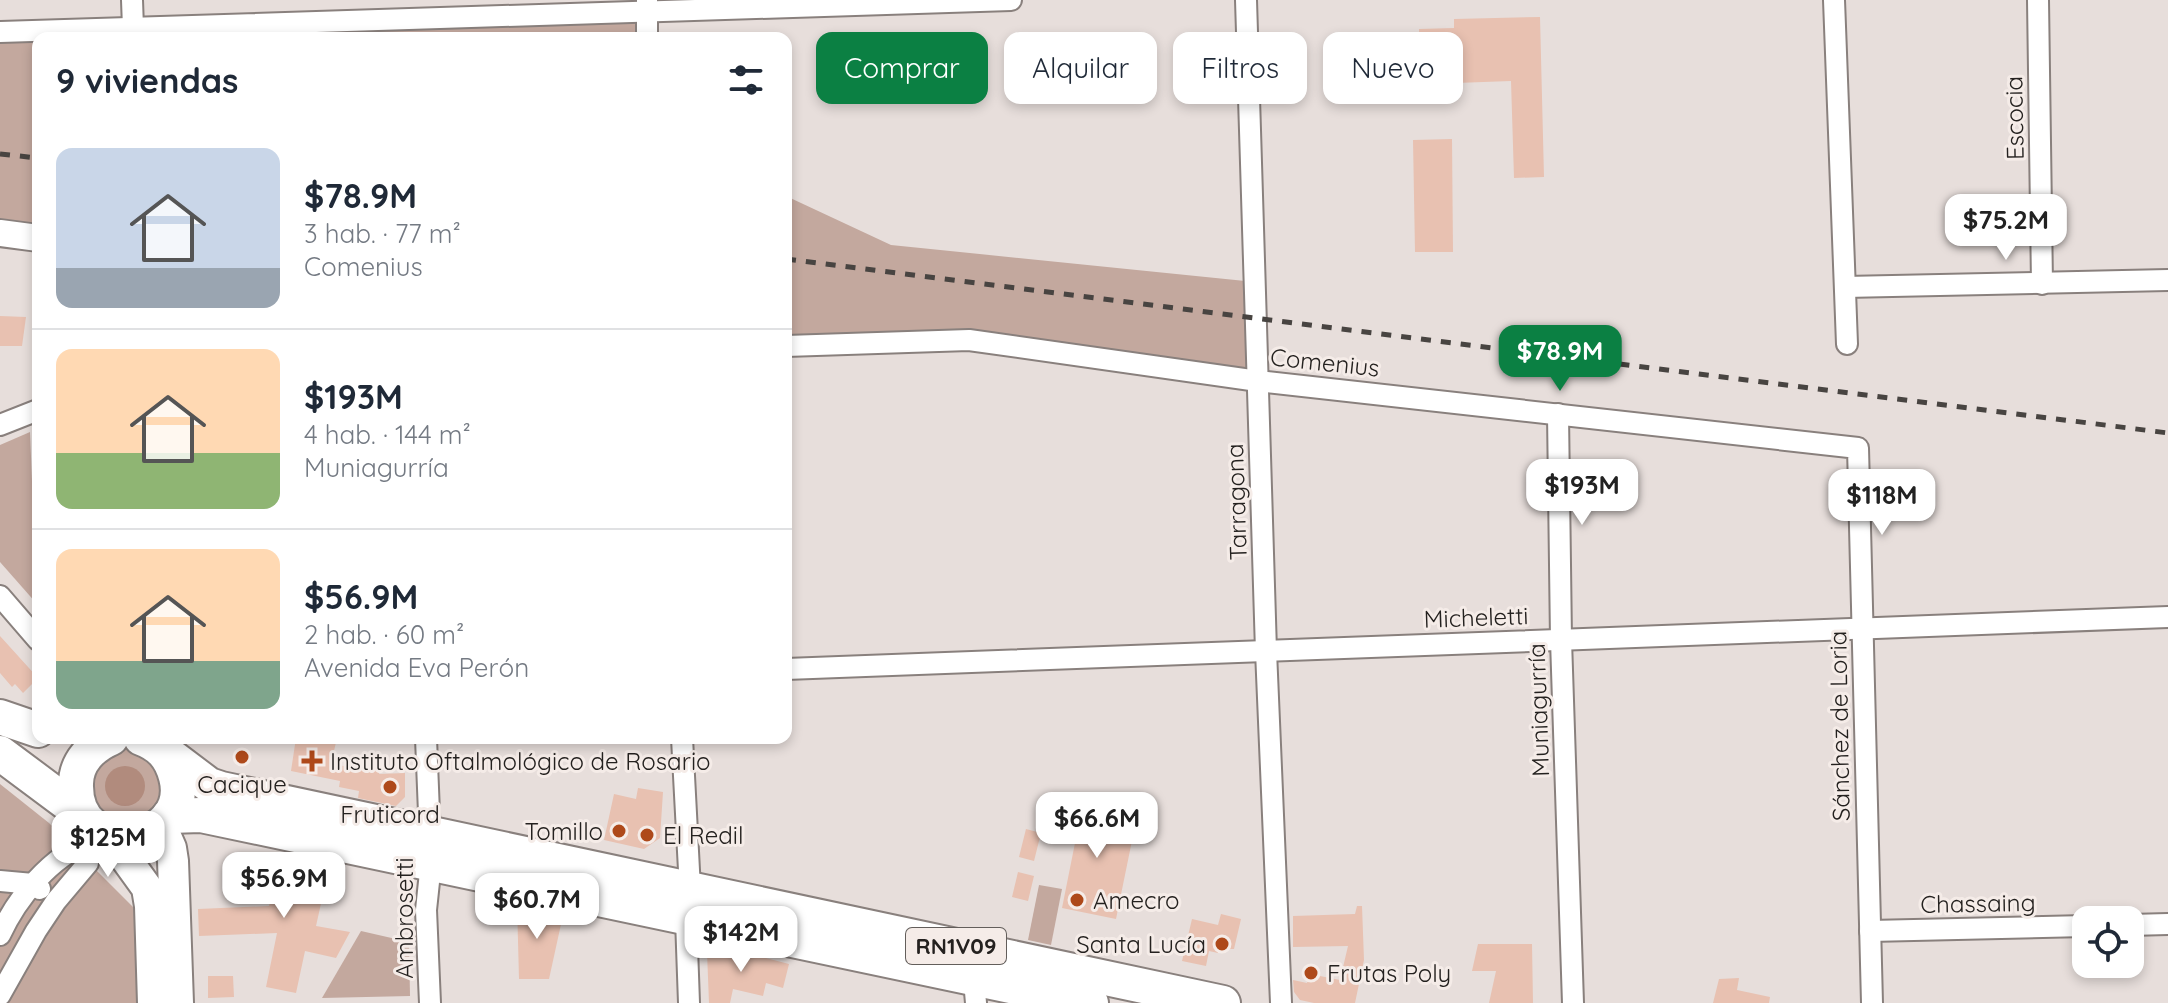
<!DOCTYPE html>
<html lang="es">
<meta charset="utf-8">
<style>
:root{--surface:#fff;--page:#f6f6f7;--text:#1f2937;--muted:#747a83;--line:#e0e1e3;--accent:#0b8043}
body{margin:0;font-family:Quicksand,sans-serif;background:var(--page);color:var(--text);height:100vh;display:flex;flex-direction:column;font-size:30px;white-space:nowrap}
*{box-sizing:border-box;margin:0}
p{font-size:26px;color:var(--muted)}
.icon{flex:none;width:44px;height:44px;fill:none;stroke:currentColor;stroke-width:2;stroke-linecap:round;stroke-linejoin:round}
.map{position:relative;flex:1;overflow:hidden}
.side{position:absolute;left:32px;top:32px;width:760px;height:712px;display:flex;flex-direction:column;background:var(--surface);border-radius:16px;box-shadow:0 4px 12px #0003}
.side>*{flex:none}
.hud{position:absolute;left:816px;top:32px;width:760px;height:72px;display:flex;gap:16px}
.tools{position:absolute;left:2072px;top:906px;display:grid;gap:16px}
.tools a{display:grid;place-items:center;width:72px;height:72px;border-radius:16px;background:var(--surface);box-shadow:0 4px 12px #0003;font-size:40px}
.price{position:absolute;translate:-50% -68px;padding:0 18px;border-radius:16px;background:#fff;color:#222;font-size:26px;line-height:52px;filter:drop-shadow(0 2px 4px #0008)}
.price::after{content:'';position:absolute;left:50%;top:48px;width:24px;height:18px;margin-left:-12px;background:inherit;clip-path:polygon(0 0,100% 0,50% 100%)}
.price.selected{background:var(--accent);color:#fff}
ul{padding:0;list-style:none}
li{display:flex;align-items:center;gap:24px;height:200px;padding:0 24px}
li+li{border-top:2px solid var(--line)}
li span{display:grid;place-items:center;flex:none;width:224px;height:160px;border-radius:16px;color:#555}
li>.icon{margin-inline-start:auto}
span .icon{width:96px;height:96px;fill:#fffc;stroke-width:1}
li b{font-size:34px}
h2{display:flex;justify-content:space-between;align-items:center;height:96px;padding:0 24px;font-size:34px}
.tag{padding:0 28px;border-radius:16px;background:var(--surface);box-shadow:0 4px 12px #0003;font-size:28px;line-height:72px}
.tag.selected{background:var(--accent);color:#fff}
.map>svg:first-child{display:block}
</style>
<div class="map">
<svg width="2168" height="1003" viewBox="0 0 2168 1003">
<rect width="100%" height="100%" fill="#e7dedb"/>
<g fill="#c3a89e">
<path d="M647,12V38H38V238L0,233V32Z"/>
<path d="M786,196L891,245L1255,282L1258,381L969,340L786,346Z"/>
<path d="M30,432L37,604L0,562V445Z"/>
<path d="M141,738L176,800L108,834L80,766Z"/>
<path d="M0,784L49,823L135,909L139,1003H0Z"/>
<path d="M1039,885L1062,889L1051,945L1028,940Z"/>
<path d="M361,931L409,942L410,996L322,998Z"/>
</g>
<circle fill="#b18b7d" cx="125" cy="786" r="20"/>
<g fill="#e8c1b1">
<path d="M1540,17L1544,177L1514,178L1511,81L1456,83L1455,68L1420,69L1419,29L1454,28V19Z"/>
<path d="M1452,139L1453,252H1415L1413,140Z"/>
<path d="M0,316L26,317L22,346H0Z"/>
<path d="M0,636L38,678L23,693L15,684L12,687L0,673Z"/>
<path d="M296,738H337L331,764L362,769L363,765L380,769L379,774L405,773V797L396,806L358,798L359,791L339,787L340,781L291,771Z"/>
<path d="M638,788L663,792L660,838L644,849L604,840L614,794L636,799Z"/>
<path d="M1068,796L1082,799V802L1109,808L1108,816L1136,821L1116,919L1062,908L1080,818L1064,815Z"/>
<path d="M1026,829L1041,833L1034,861L1019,857Z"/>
<path d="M281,852L330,863L316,926L350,932L336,958L305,951L296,993L266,987L277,933L199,936L198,909L269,906Z"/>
<path d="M1018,872L1034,876L1028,901L1012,897Z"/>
<path d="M517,903L563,915L549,979H519Z"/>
<path d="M1357,906H1362L1364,960L1355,1003H1314L1300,1000L1294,992L1293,980L1307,983L1310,974L1340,980L1348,946L1293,947V916L1355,914Z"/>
<path d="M1221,914L1241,919L1234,949H1218V953L1209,951L1206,966L1182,961L1192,919L1218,925Z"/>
<path d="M1478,944H1532L1533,1003H1489L1496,971H1472Z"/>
<path d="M715,945L789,964L783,988L766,983L763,996L733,989L730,1003H709L707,952Z"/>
<path d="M208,976H233L234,997L208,998Z"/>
<path d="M1739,978L1737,990L1770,997L1769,1003H1713L1719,979Z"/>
</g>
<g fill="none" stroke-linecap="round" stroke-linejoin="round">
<g stroke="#89807d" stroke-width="24">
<g id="minor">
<path d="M132,0L133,28"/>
<path d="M647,0V38"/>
<path d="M1246,0L1266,651L1281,1003"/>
<path d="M1834,0L1847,344"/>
<path d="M2038,0L2042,284"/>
<path d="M0,32L1011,0"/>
<path d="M1845,287L2168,280"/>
<path d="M786,346L969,340L1258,381L1858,448L1872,1003"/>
<path d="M1558,414L1561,640L1573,1003"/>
<path d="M0,425L38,410"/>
<path d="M0,596L38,640"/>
<path d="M786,669L2168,617"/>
<path d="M426,738L431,863L426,910L430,1003"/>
<path d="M682,738L690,889L686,919L689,1003"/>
<path d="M0,881L33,884L40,889"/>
<path d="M2130,925L2168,924"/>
<path d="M1870,931L2086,926"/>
<path d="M0,935C17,898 51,856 90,842"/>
<path d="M973,969L976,1003"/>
<path d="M0,995L36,931L56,901L88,863L90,842L98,829"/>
</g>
</g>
<g stroke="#89807d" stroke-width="30">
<path id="tertiary" d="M0,233L38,238"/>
</g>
<g stroke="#89807d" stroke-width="34">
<g id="secondary">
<path d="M161,825L171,848L173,861L178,1003"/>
<path d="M108,834L147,888L150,906L153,1003"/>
</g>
</g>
<g stroke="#89807d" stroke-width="38">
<g id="primary">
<path d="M0,717L38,730"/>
<path d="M111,738C92,746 76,762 76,784C74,864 194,845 176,777C171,757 160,745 141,738"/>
<path d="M164,751L209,785L221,789L1223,1003"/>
<path d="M0,753L83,815"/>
<path d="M169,816L201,815L1091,1003"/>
</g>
</g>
<use href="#minor" stroke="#fff" stroke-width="20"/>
<use href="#tertiary" stroke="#fff" stroke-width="26"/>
<use href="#secondary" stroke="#fff" stroke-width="30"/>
<use href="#primary" stroke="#fff" stroke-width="34"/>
<g stroke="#484441" stroke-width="5" stroke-dasharray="10 10" stroke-linecap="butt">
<path d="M0,154L38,158"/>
<path d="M786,259L2168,433"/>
</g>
</g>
<g fill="#ae491a" stroke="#f5ece8" stroke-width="3">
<circle cx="242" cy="757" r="8"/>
<path d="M308 749h8v8h8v8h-8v8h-8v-8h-8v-8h8z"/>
<circle cx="390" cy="787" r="8"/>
<circle cx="619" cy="831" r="8"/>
<circle cx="647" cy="835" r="8"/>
<circle cx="1077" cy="900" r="8"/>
<circle cx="1222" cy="944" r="8"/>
<circle cx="1311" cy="973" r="8"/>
</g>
<g text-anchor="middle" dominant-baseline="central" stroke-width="6" stroke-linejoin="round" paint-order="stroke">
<rect fill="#f5ece8" stroke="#635e5b" stroke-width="2" x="906" y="928" width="100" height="36" rx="6"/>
<g font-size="22" font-weight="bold" fill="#24211f">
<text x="956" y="946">RN1V09</text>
</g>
<g font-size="24" fill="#24211f" stroke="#f5ece8">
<text transform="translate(2014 118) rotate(-91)">Escocia</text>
<text transform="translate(1325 362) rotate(6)">Comenius</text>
<text transform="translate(1236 502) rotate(-92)">Tarragona</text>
<text transform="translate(1476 617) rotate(-2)">Micheletti</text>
<text transform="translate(1538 710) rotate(-92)">Muniagurría</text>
<text transform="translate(1839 726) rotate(-91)">Sánchez de Loria</text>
<text transform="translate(1978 903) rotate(-1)">Chassaing</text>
<text transform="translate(404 918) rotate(-90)">Ambrosetti</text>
</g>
<g font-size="24" fill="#24211f" stroke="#f5ece8" text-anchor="start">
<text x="330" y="761">Instituto Oftalmológico de Rosario</text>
<text x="242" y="784" text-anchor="middle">Cacique</text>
<text x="390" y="814" text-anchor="middle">Fruticord</text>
<text x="603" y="831" text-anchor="end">Tomillo</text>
<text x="663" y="835">El Redil</text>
<text x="1093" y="900">Amecro</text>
<text x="1206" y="944" text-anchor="end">Santa Lucía</text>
<text x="1327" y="973">Frutas Poly</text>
</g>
</g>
</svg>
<div class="tools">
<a><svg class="icon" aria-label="locate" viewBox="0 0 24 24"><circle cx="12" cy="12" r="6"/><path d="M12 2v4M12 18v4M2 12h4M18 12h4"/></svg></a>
</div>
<b class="price" style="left:2006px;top:262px">$75.2M</b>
<b class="price selected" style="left:1560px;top:393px">$78.9M</b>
<b class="price" style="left:1582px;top:527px">$193M</b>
<b class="price" style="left:1882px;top:537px">$118M</b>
<b class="price" style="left:1097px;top:860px">$66.6M</b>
<b class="price" style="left:108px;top:879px">$125M</b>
<b class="price" style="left:284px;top:920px">$56.9M</b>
<b class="price" style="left:537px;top:941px">$60.7M</b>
<b class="price" style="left:741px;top:974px">$142M</b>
<div class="hud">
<a class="tag selected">Comprar</a>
<a class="tag">Alquilar</a>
<a class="tag">Filtros</a>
<a class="tag">Nuevo</a>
</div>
<section class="side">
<h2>9 viviendas<svg class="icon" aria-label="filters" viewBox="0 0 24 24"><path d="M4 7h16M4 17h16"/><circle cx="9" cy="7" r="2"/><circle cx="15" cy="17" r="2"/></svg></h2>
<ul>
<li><span style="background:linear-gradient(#c9d6e8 75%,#9aa5b1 0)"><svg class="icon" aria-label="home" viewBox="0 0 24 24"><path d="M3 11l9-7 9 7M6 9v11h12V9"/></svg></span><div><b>$78.9M</b><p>3 hab. · 77 m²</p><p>Comenius</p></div></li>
<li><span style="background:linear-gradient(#ffd9b3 65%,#8fb573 0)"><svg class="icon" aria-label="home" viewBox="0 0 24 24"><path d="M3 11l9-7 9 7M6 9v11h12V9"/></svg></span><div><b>$193M</b><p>4 hab. · 144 m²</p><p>Muniagurría</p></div></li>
<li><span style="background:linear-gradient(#ffd9b3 70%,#7fa58c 0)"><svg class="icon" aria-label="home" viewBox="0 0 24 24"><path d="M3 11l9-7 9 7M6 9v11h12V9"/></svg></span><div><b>$56.9M</b><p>2 hab. · 60 m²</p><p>Avenida Eva Perón</p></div></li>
</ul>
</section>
</div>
